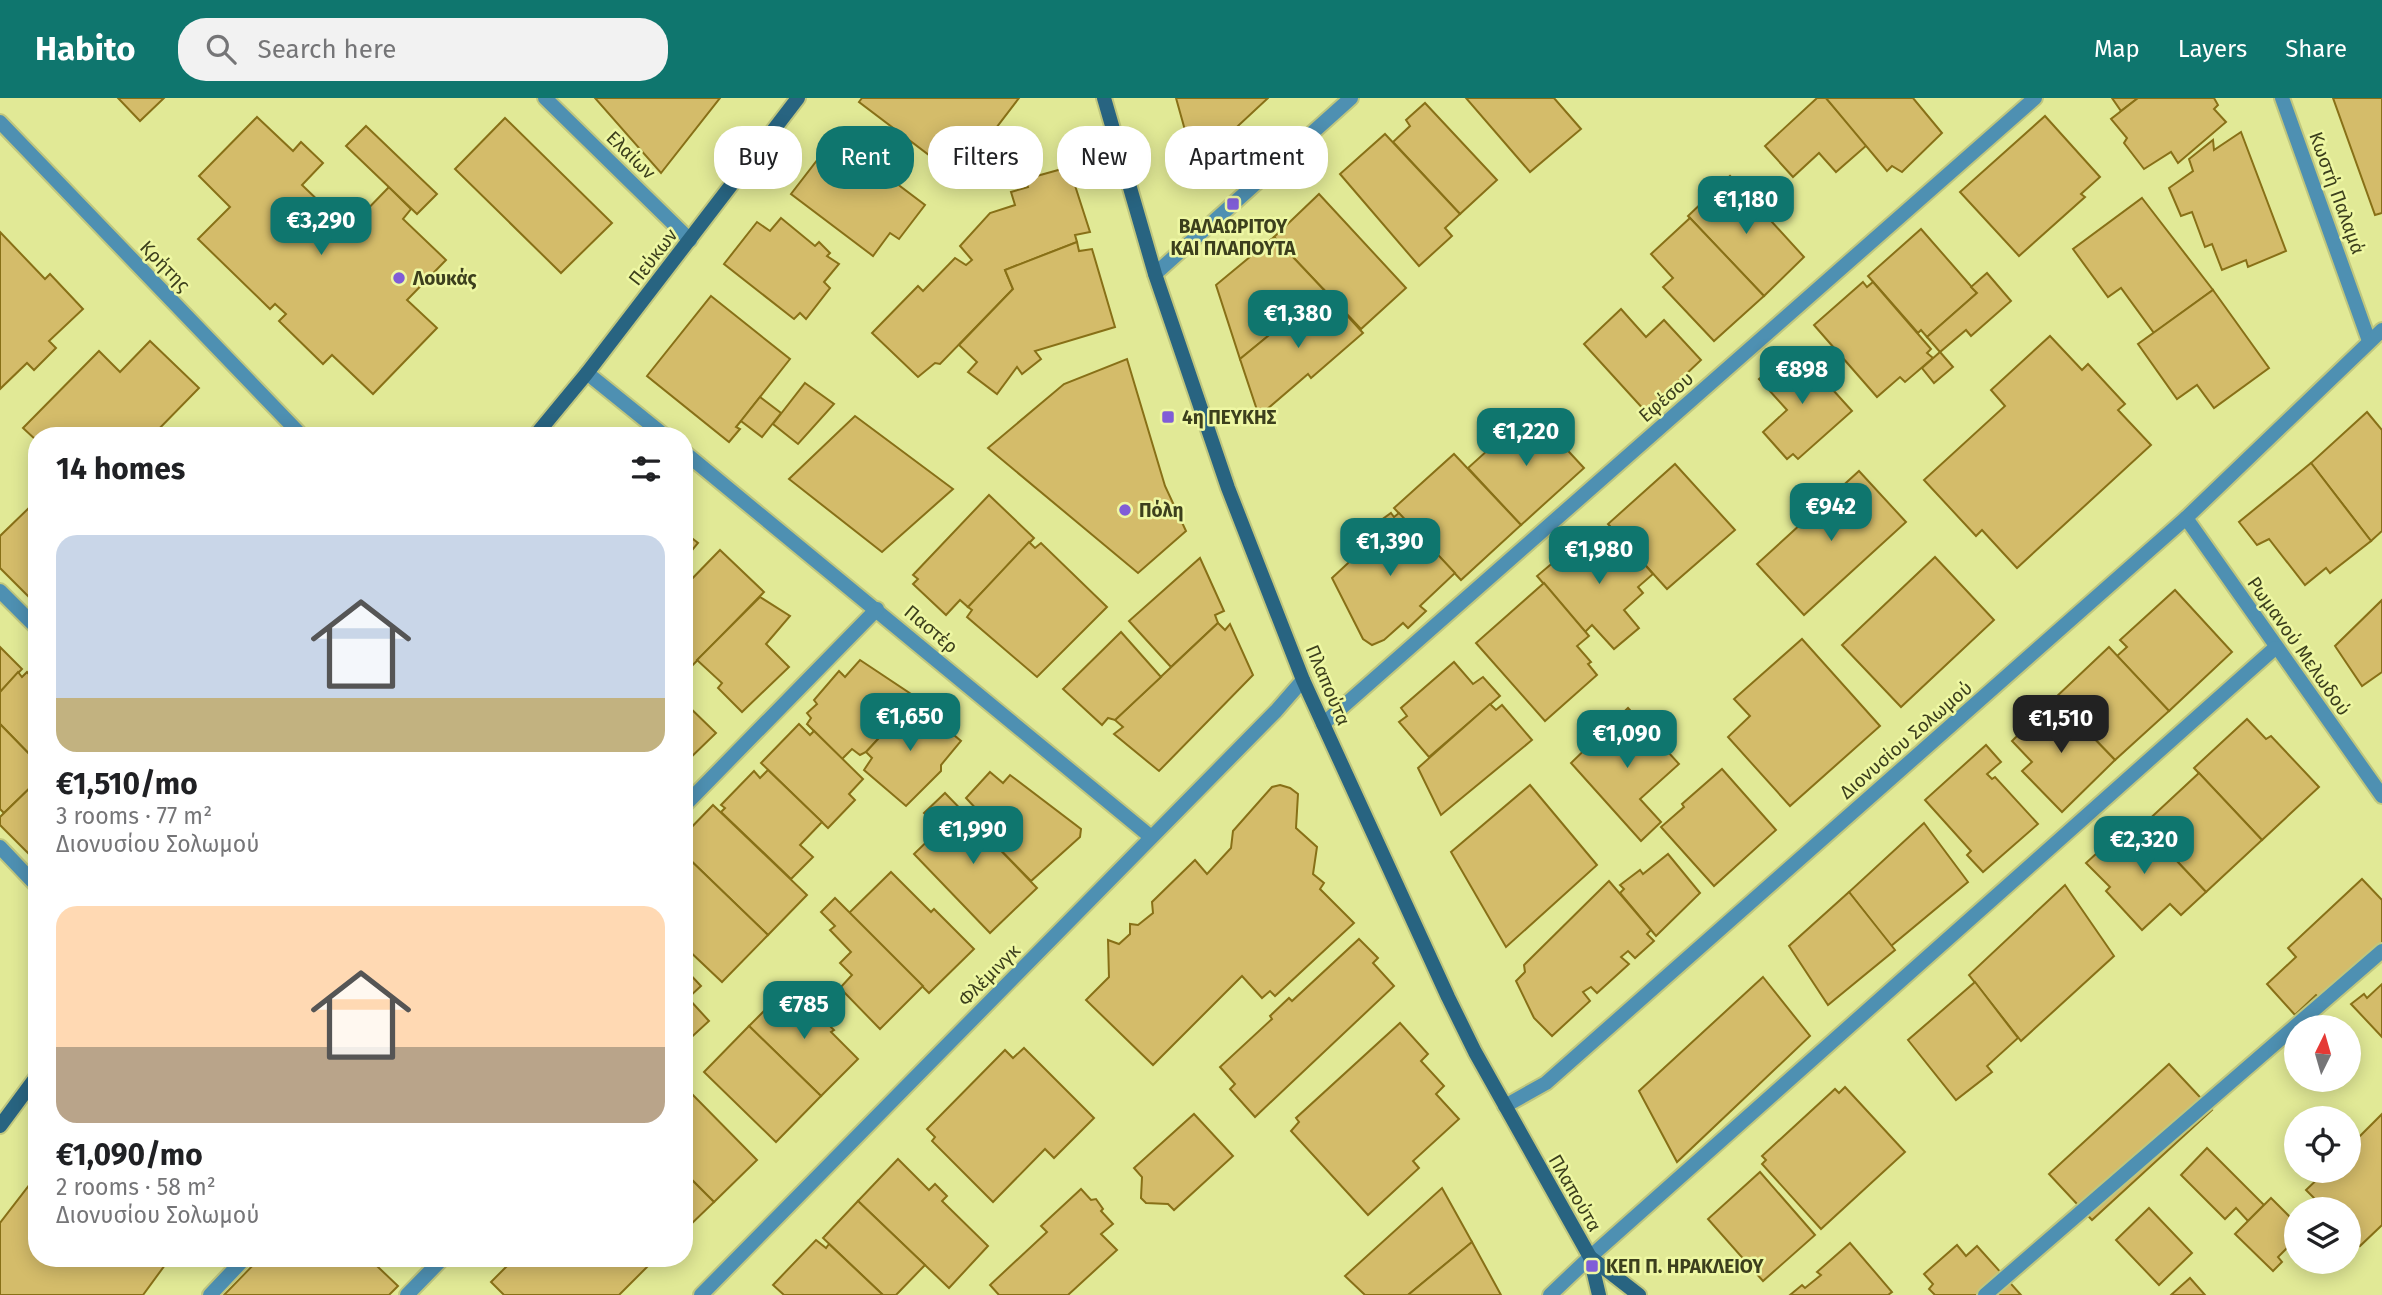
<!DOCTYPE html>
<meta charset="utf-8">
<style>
:root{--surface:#fff;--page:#f2f2f2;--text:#202124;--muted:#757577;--accent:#0f766e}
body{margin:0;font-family:"Fira Sans",sans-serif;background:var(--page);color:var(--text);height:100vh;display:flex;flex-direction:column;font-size:26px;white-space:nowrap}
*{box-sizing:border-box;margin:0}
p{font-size:23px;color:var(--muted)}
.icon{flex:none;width:38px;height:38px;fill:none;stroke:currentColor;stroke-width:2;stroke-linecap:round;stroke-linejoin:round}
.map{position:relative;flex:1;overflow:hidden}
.side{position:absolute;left:28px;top:329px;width:665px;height:840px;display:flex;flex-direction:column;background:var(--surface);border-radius:28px;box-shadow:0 4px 18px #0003}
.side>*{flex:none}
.guide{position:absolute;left:714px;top:28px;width:665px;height:63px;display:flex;gap:14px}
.needle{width:46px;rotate:5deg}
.tools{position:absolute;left:2284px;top:917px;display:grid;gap:14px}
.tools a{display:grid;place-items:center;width:77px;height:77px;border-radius:50%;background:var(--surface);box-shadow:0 4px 18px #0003;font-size:35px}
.price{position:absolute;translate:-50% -60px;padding:0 16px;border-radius:14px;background:var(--accent);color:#fff;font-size:23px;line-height:46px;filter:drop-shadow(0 2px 4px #0008)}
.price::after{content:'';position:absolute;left:50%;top:42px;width:21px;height:16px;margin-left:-10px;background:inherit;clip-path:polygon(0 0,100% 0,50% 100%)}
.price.on{background:#222;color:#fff}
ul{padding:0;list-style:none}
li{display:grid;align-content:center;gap:14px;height:371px;padding:0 28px}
li span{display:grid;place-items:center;height:217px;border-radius:21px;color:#555}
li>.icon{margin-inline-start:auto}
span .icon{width:126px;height:126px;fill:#fffc;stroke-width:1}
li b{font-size:30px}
h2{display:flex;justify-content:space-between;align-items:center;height:84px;padding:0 28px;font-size:30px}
.pill{padding:0 24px;border-radius:28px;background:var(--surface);box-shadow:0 4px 18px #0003;font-size:24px;line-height:63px}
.pill.on{background:var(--accent);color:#fff}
header{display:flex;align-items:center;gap:42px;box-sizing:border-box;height:98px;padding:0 35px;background:var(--accent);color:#fff}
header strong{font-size:33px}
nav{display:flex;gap:38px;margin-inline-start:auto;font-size:24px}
.search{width:490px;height:63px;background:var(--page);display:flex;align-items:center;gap:18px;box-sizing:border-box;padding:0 24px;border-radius:28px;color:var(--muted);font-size:26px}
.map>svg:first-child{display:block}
</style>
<header>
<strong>Habito</strong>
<div class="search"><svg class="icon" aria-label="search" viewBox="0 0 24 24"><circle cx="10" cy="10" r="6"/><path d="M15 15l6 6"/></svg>Search here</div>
<nav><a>Map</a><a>Layers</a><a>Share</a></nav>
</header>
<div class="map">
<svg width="2382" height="1197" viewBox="0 0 2382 1197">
<rect width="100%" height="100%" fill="#e1e996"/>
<g fill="#d4bc6a" stroke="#887017" stroke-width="2">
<path d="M118,0H164L140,23Z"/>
<path d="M595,0H720L661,75Z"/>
<path d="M862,0H1019L983,47L978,43L954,76L859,4Z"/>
<path d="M1176,0H1268L1195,68Z"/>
<path d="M1466,0H1554L1581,31L1530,74Z"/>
<path d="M1817,0H1826L1867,47L1836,74L1819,55L1793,79L1765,48Z"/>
<path d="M1826,0H1913L1942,35L1902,74L1892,68L1887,73Z"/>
<path d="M2112,0H2138L2121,13Z"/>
<path d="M2138,0H2214L2218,7L2214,11L2226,24L2178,65L2171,54L2144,71L2124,45L2127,40L2111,21Z"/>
<path d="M2333,0H2382V115L2375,117Z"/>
<path d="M1425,5L1497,82L1460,116L1393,44L1410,28L1406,22Z"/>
<path d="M2045,18L2100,79L2081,96L2085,99L2019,158L1960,94Z"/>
<path d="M257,19L293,53L301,44L323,65L302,87L328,112L321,118L336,133L352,116L357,122L389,89L411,111L403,121L446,162L407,202L437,230L373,296L332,257L323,266L279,223L286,216L275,206L270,211L198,141L230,109L199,78Z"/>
<path d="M505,20L612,125L561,175L455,71Z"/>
<path d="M366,28L437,96L417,116L346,48Z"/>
<path d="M2241,34L2286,153L2248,169L2246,162L2222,172L2212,146L2205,149L2192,114L2181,118L2169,90L2193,73L2189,61L2213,42L2214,52Z"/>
<path d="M1385,36L1460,116L1445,130L1452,138L1419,168L1340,76Z"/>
<path d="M835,39L925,107L899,141L890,135L873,158L791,96Z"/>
<path d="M1069,69L1090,134L1075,137L1077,144L1005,172L1013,191L940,266L935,265L918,279L872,235L918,188L923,193L955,160L966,167L972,162L960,148L990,115L1015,107L1011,94L1028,89L1026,81Z"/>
<path d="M1730,78L1804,159L1764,198L1688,118Z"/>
<path d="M1319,96L1406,190L1361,231L1274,139Z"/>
<path d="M2142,100L2213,192L2154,235L2121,190L2108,199L2073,151Z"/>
<path d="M781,120L815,148L819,144L830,155L827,158L839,166L824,184L830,190L806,221L800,215L794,221L724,166L757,124L770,133Z"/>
<path d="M1690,120L1764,198L1714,243L1663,189L1673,180L1651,156Z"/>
<path d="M1921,131L1977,195L1927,239L1921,232L1918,235L1868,178Z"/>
<path d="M0,134L45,181L50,176L83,211L49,243L56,250L34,272L27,265L0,291Z"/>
<path d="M1274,139L1324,192L1240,261L1216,187Z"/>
<path d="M1077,144L1079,153L1092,151L1115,229L1035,253L1041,261L1022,276L1017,269L997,296L968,274L977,264L959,247L1013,191L1005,172Z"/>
<path d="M1987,175L2011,203L1971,238L1966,232L1940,254L1927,239L1977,195L1971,189Z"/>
<path d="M1863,184L1867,189L1873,184L1931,251L1927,255L1933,260L1905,284L1900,279L1877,299L1814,227Z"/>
<path d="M1324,192L1363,235L1311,280L1308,276L1259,318L1240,261Z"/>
<path d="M2213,192L2269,270L2214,310L2197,287L2177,301L2138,246Z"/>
<path d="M711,198L790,261L741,323L736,329L740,331L729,344L647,278Z"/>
<path d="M1621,211L1646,239L1664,222L1701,262L1646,314L1584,246Z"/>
<path d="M2050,238L2082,272L2088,266L2125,306L2118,312L2151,347L2017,470L1982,432L1976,438L1924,382L2005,308L1991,292Z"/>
<path d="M150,243L199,290L152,338H37V343L23,330L99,253L120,274Z"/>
<path d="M1795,250L1852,313L1798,361L1793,356L1787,361L1763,334L1787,312L1759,281Z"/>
<path d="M1940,254L1953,269L1934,285L1922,270Z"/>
<path d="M1127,261L1165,388L1186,433L1138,475L988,350L1064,286Z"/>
<path d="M805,285L834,306L798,346L773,326Z"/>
<path d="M760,299L781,315L762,339L741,323Z"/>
<path d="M1531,313L1584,370L1521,427L1468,370Z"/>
<path d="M2367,314L2382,332V433L2371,443L2311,365Z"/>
<path d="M855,318L953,391L882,454L789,381Z"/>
<path d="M1454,356L1521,427L1461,482L1394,410Z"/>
<path d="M2311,365L2371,443L2330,475L2326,470L2305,487L2269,441L2257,447L2239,424Z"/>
<path d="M1675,366L1735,432L1667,491L1608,426Z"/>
<path d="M1859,373L1906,424L1804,517L1757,466Z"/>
<path d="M989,397L1034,440L968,509L960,502L946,517L913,486L918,481L913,477Z"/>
<path d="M34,405L37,408V507L0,470V438Z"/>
<path d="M1391,415L1394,419L1399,415L1455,475L1420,508L1426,513L1408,530L1403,525L1384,542L1372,547L1363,541L1332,480L1360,454L1351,444Z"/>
<path d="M684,434L698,445L684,462Z"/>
<path d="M1587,436L1600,451L1618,436L1653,476L1638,489L1643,495L1624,512L1639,530L1614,551L1592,527L1585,534L1537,478Z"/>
<path d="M1029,444L1035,450L1041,445L1107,509L1037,579L967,519L972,512L968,509Z"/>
<path d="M720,452L764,494L684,576V489Z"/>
<path d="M1935,459L1994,522L1901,609L1842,547Z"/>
<path d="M1200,460L1224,513L1215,517L1218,525L1171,569L1129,523Z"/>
<path d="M1544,485L1589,538L1577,548L1591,564L1588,566L1597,577L1545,623L1476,545Z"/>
<path d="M2175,492L2232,554L2169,613L2117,558L2127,549L2120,542Z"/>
<path d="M760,499L790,518L766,546L789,569L742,614L718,590L722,585L697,562Z"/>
<path d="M2382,502V574L2362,588L2335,548Z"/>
<path d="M1218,525L1225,532L1230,526L1253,577L1159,673L1114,636L1123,629L1115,622Z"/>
<path d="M1121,534L1161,579L1115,622L1108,620L1102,627L1063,591Z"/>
<path d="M1802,541L1880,628L1790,708L1728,639L1750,618L1734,601Z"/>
<path d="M0,549L22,571L0,594Z"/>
<path d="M2109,549L2169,613L2115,662L2055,600Z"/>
<path d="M860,562L917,600L866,654L860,657L852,651L842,661L807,626L811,620L807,615L817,606L814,602L839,573L845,579Z"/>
<path d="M1454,564L1473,586L1483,579L1500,598L1429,659L1399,624L1407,618L1401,610Z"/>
<path d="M18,574L22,579L27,574L37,585V664L0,626V594Z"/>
<path d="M2055,600L2115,662L2062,714L2022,673L2032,664L2012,643Z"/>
<path d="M913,603L961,643L941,667V673L906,708L864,672L872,660L866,654Z"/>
<path d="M684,604L716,635L684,666Z"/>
<path d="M1490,606L1496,612L1502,607L1532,642L1441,717L1418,670Z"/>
<path d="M1628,610L1679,666L1640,701L1661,724L1641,743L1571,665Z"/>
<path d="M2247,621L2266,641L2271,638L2319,689L2262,742L2194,670Z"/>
<path d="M0,626L37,664V683L4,715L0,711Z"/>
<path d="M799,626L810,637L814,633L863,681L849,696L855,702L828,730L761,665Z"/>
<path d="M1986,647L2001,664L1987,676L1992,681L1995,679L2038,726L1983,774L1967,757L1971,753L1925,702Z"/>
<path d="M1722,671L1776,732L1714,788L1661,729L1684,709L1682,706Z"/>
<path d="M768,672L822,724L800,747L813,759L791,781L721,714L725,710L721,707L754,673L760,680Z"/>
<path d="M990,674L1003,685L1010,677L1081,731L1080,739L1031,783L971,722L980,715L966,700Z"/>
<path d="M2199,675L2262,742L2206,794L2143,727Z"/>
<path d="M37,683V764L0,727V719Z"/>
<path d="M1280,687L1290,690L1298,696L1296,730L1317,749L1313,776L1324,785L1320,791L1354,825L1275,898L1270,893L1262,900L1242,878L1153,967L1086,902L1109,879L1108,842L1119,846L1130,836V826L1138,827L1153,815L1152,804L1195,762L1207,776L1231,750L1233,733L1272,689Z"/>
<path d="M1530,687L1597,767L1506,849L1451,754Z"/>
<path d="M945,695L1037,790L990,835L914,756L940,731L924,715Z"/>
<path d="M713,707L807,797L768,837L684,756V737Z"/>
<path d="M2132,723L2139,730L2143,727L2206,794L2181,817L2170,806L2142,832L2106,793L2110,789L2086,765Z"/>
<path d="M1924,725L1968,784L1891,848L1849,794Z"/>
<path d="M684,756L768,837L722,884L684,848Z"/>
<path d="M1668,756L1700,795L1656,838L1620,795L1624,791L1620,787L1640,772L1643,776Z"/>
<path d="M891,774L931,814L934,811L974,851L929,895L849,815Z"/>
<path d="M2362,781L2382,802V850L2324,904L2316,897L2295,917L2267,886L2296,859L2288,850Z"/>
<path d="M1609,783L1651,832L1647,836L1654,843L1635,860L1628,853L1621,859L1629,866L1597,895L1591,889L1583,894L1590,903L1552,938L1534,920L1516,883L1525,874L1524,867Z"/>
<path d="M2065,787L2114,858L2021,943L1969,877Z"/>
<path d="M1849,794L1895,852L1828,907L1789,848Z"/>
<path d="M835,800L923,888L880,931L840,890L852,877L840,865L851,854L830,832L835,828L821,814Z"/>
<path d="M1359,841L1378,860L1373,865L1394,888L1255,1019L1230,991L1235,986L1220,969L1272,921L1270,918L1289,900L1292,903Z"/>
<path d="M684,870L701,888L688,900L709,923L684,946Z"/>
<path d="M1763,879L1810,938L1677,1064L1639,993Z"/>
<path d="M1975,884L2018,940L1987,968L1992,974L1956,1002L1908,942Z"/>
<path d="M2382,886V939L2351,906L2364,896L2367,900Z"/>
<path d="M789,888L834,932L831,934L858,961L821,998L749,928Z"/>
<path d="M1400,925L1428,956L1421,963L1444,988L1436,996L1459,1021L1413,1063L1419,1070L1368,1117L1291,1033L1299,1024L1296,1020Z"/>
<path d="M749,928L821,998L776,1044L704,974Z"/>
<path d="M1024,950L1094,1020L1054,1060L1045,1051L993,1104L932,1043L935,1039L927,1031L1005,952L1013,960Z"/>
<path d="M2169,966L2212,1012L2092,1122L2049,1076Z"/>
<path d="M1845,989L1905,1054L1821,1131L1762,1066L1766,1062L1762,1058L1835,991L1839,995Z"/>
<path d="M687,991L757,1062L714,1104L684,1074V993Z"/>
<path d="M1194,1016L1233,1058L1174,1112L1168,1106L1146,1105L1141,1100L1142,1079L1134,1070Z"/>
<path d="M2382,1016V1127L2360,1148L2348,1136V1111H2325L2306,1092L2326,1073H2348V1050Z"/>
<path d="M2207,1050L2264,1107L2248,1123L2236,1110L2225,1121L2181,1077Z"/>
<path d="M898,1061L929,1092L935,1086L947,1098L942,1103L988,1148L949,1190L858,1103Z"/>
<path d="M684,1074L714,1104L684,1133Z"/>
<path d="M1760,1074L1815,1137L1763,1183L1708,1121Z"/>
<path d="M37,1077V1160H155L165,1167L143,1197H0V1125Z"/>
<path d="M1442,1090L1472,1144L1408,1197H1365L1345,1178Z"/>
<path d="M1081,1091L1091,1102L1096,1101L1103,1111L1101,1113L1113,1126L1101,1136L1117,1152L1068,1197H999L990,1187L1047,1134L1041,1128Z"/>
<path d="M2271,1100L2296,1125V1141L2278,1159L2282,1164L2273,1173L2235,1136Z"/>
<path d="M858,1103L925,1167L896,1197H883L823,1140Z"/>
<path d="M2149,1110L2192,1155L2159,1187L2116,1142Z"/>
<path d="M816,1142L826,1150L829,1146L883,1197H784L773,1187Z"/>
<path d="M1472,1144L1501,1197H1408Z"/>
<path d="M1850,1145L1892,1194L1888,1197H1790L1802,1187L1805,1190L1821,1177L1817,1174Z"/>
<path d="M1957,1147L1966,1158L1977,1148L2021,1197H1935L1929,1191L1933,1186L1924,1176Z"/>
<path d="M260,1160H387L378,1169L398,1188L389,1197H224Z"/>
<path d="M515,1160H638L647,1169L619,1197H504L491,1184Z"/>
<path d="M2190,1180L2205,1197H2171Z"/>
</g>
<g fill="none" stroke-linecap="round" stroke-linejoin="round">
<g stroke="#c0c77e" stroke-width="18">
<g id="lane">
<path d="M210,1197L245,1160"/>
<path d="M407,1197L443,1160"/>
</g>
</g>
<g stroke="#c0c77e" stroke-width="18">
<g id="street">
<path d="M545,0L690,142"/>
<path d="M2282,0L2369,243"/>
<path d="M0,24L302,338"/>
<path d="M1155,176L1351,0"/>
<path d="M587,275L665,338"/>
<path d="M684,354L1151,739"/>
<path d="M2186,420L2382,698"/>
<path d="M0,493L37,530"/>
<path d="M1323,626L2035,0"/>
<path d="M684,708L877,511"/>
<path d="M0,749L37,788"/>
<path d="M1505,1008L1546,985L2186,420L2382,232"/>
<path d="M701,1197L1276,613L1303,582"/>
<path d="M1550,1197L1590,1159L2275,550"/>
<path d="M1985,1197L2382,853"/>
</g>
</g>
<g stroke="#c0c77e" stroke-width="18">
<g id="secondary">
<path d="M1104,0L1155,176L1228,390L1303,582L1448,899L1475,954L1590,1159L1599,1197"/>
<path d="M535,338L587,275L798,0"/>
<path d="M0,1028L37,978"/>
<path d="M1590,1159L1639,1197"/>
</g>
</g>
<use href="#lane" stroke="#4e90b2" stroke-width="14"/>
<use href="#street" stroke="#4e90b2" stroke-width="14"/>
<use href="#secondary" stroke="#286481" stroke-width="14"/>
</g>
<g fill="#805dd7" stroke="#eef7a3" stroke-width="2.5">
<rect x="1226" y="99" width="14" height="14" rx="3.5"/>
<circle cx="399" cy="180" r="7"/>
<rect x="1161" y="312" width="14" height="14" rx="3.5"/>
<circle cx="1125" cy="412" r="7"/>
<rect x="1585" y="1161" width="14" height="14" rx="3.5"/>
</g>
<g text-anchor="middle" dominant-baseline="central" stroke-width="5" stroke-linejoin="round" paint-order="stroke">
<g font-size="19" fill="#3c3f1d" stroke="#eef7a3">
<text transform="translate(631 57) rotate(44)">Ελαίων</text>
<text transform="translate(2337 95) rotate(70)">Κωστή Παλαμά</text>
<text transform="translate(653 159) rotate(-52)">Πεύκων</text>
<text transform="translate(165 168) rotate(46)">Κρήτης</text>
<text transform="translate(1666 299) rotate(-41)">Εφέσου</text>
<text transform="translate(931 531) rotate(40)">Παστέρ</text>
<text transform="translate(2299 548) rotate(55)">Ρωμανού Μελωδού</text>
<text transform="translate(1328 587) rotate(67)">Πλαπούτα</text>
<text transform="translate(1906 642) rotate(-41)">Διονυσίου Σολωμού</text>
<text transform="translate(989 877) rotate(-45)">Φλέμινγκ</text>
<text transform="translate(1575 1095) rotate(60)">Πλαπούτα</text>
</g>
<g font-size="19" font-weight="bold" fill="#3c3f1d" stroke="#eef7a3" text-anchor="start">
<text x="1233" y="128" text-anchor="middle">ΒΑΛΑΩΡΙΤΟΥ<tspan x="1233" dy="22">ΚΑΙ ΠΛΑΠΟΥΤΑ</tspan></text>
<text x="413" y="180">Λουκάς</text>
<text x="1182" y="319">4η ΠΕΥΚΗΣ</text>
<text x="1139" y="412">Πόλη</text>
<text x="1606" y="1168">ΚΕΠ Π. ΗΡΑΚΛΕΙΟΥ</text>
</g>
</g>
</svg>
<div class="tools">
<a><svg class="needle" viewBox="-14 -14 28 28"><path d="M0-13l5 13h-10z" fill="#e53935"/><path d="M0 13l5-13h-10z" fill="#757577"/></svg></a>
<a><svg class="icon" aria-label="locate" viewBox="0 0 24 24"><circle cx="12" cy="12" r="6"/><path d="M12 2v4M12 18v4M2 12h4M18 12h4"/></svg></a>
<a><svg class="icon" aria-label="layers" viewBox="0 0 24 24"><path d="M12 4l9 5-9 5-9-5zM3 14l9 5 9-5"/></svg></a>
</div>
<b class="price" style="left:1746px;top:138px">€1,180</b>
<b class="price" style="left:321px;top:159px">€3,290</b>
<b class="price" style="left:1298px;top:252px">€1,380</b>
<b class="price" style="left:1802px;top:308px">€898</b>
<b class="price" style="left:1526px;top:370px">€1,220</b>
<b class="price" style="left:1831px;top:445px">€942</b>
<b class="price" style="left:1390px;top:480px">€1,390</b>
<b class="price" style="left:1599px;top:488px">€1,980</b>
<b class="price" style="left:910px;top:655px">€1,650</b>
<b class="price on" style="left:2061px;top:657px">€1,510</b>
<b class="price" style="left:1627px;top:672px">€1,090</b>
<b class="price" style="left:973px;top:768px">€1,990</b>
<b class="price" style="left:2144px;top:778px">€2,320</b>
<b class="price" style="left:804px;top:943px">€785</b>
<div class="guide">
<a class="pill">Buy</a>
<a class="pill on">Rent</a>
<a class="pill">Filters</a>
<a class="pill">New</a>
<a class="pill">Apartment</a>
</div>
<section class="side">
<h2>14 homes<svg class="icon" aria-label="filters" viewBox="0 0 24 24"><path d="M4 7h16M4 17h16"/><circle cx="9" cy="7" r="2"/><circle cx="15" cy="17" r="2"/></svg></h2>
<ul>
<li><span style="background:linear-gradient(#c9d6e8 75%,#c2b280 0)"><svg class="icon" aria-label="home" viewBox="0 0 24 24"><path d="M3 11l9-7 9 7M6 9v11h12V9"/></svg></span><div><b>€1,510/mo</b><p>3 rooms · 77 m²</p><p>Διονυσίου Σολωμού</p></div></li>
<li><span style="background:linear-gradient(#ffd9b3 65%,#b9a48a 0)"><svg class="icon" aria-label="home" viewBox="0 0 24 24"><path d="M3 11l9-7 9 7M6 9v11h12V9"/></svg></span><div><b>€1,090/mo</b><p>2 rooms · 58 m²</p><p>Διονυσίου Σολωμού</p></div></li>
</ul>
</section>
</div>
